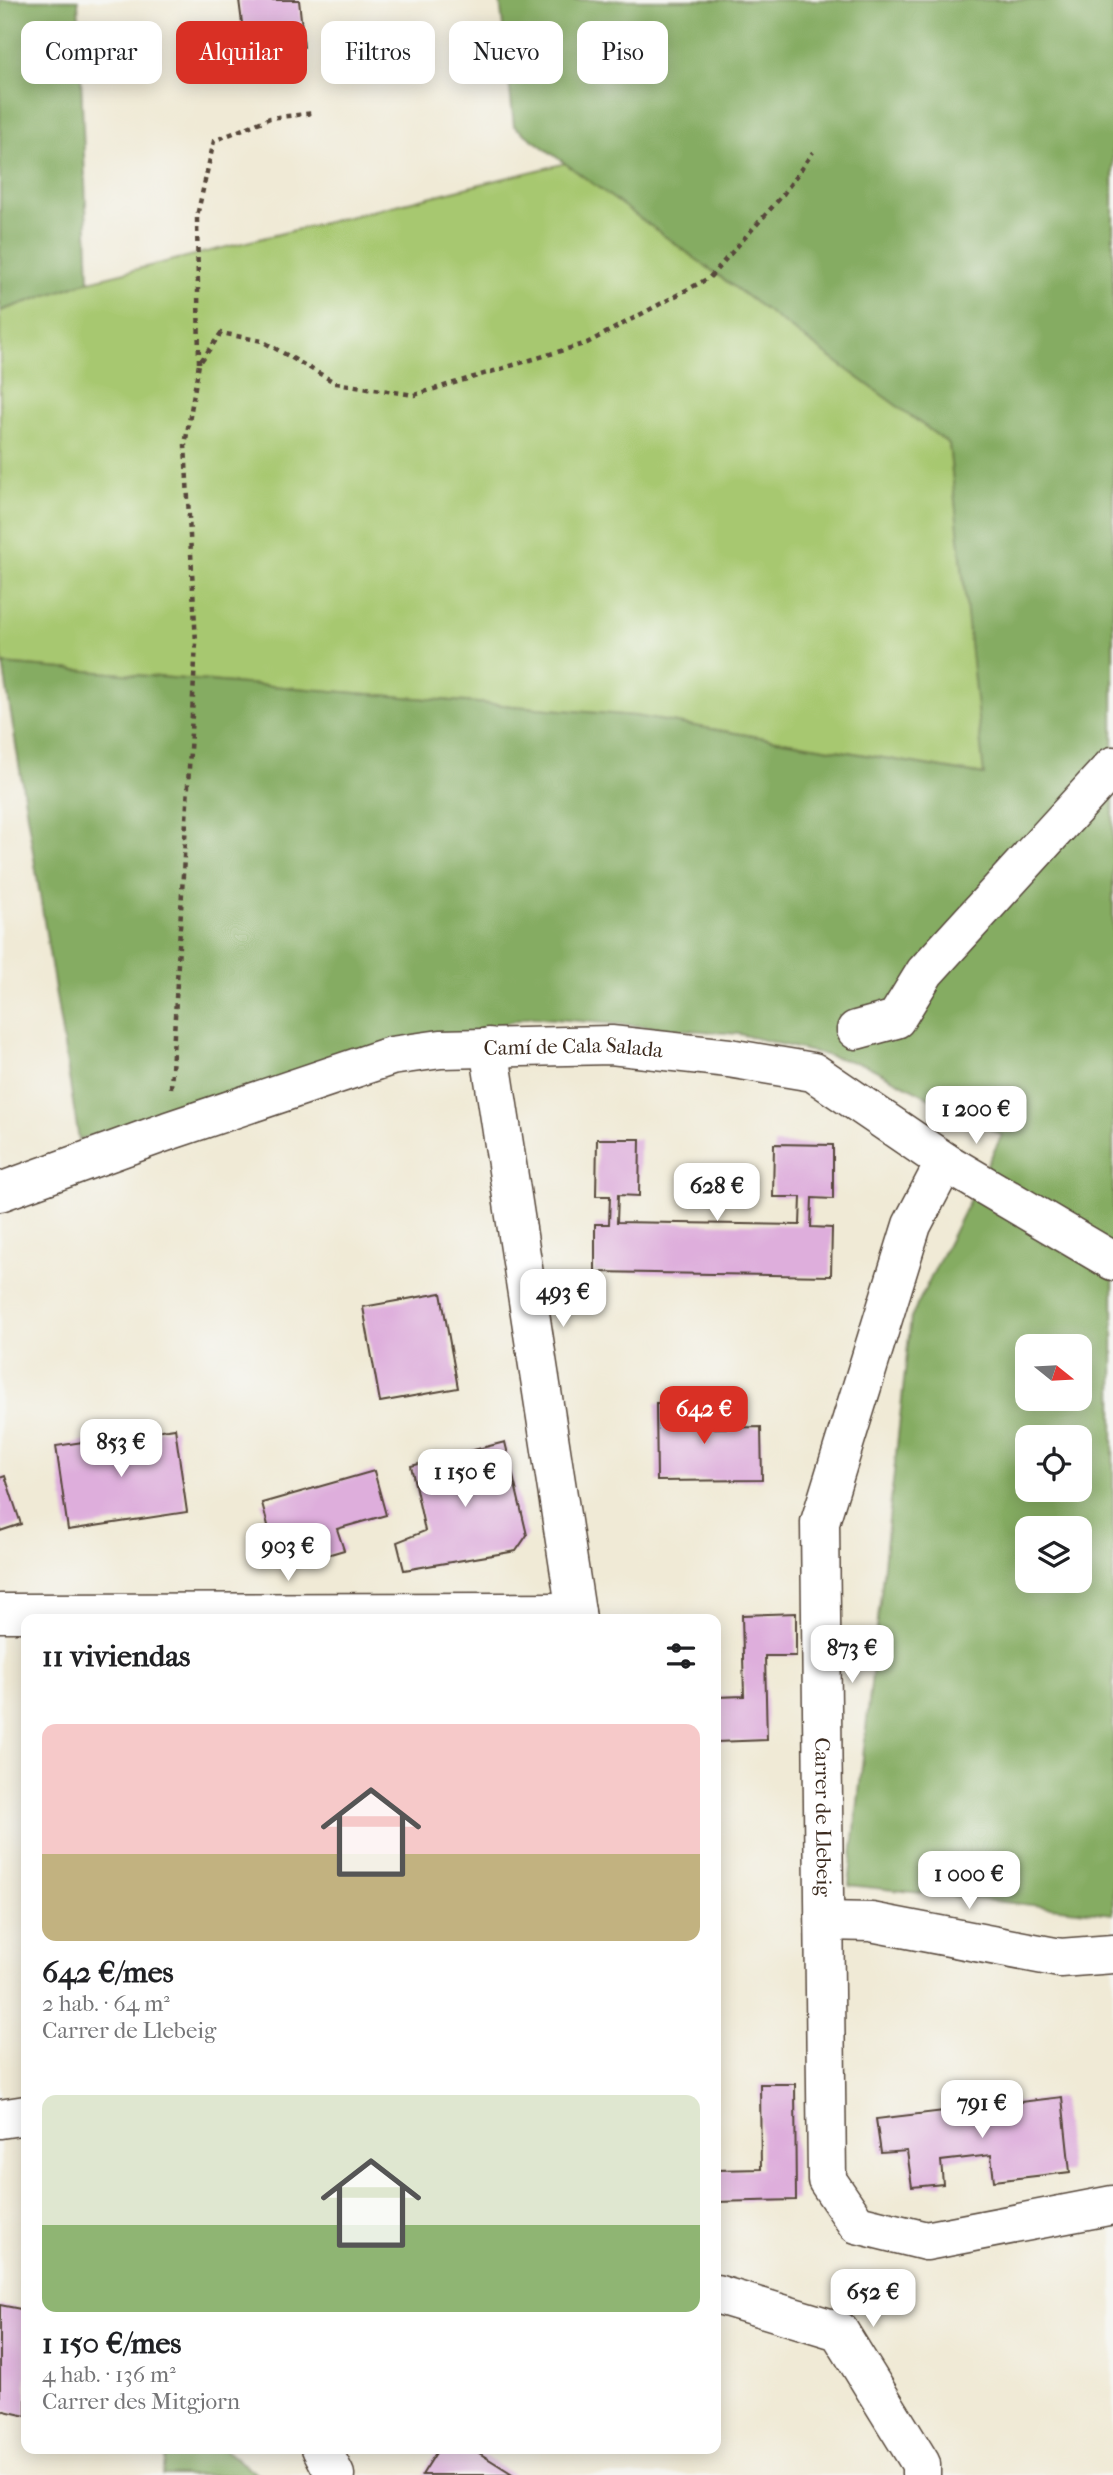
<!DOCTYPE html>
<html lang="es">
<meta charset="utf-8">
<style>
:root{--surface:#fff;--page:#f2f2f2;--text:#202124;--muted:#757577;--accent:#d93025}
body{margin:0;font-family:"IM FELL French Canon",serif;background:var(--page);color:var(--text);height:100vh;display:flex;flex-direction:column;font-size:26px;white-space:nowrap}
*{box-sizing:border-box;margin:0}
p{font-size:23px;color:var(--muted)}
.icon{flex:none;width:38px;height:38px;fill:none;stroke:currentColor;stroke-width:2;stroke-linecap:round;stroke-linejoin:round}
.map{position:relative;flex:1;overflow:hidden}
.panel{position:absolute;left:21px;top:1614px;width:700px;height:840px;display:flex;flex-direction:column;background:var(--surface);border-radius:14px;box-shadow:0 4px 18px #0003}
.panel>*{flex:none}
.top-card{position:absolute;left:21px;top:21px;width:700px;height:63px;display:flex;gap:14px}
.needle{width:46px;rotate:108deg}
.buttons{position:absolute;left:1015px;top:1334px;display:grid;gap:14px}
.buttons a{display:grid;place-items:center;width:77px;height:77px;border-radius:14px;background:var(--surface);box-shadow:0 4px 18px #0003;font-size:35px}
.price{position:absolute;translate:-50% -60px;padding:0 16px;border-radius:14px;background:#fff;color:#222;font-size:23px;line-height:46px;filter:drop-shadow(0 2px 4px #0008)}
.price::after{content:'';position:absolute;left:50%;top:42px;width:21px;height:16px;margin-left:-10px;background:inherit;clip-path:polygon(0 0,100% 0,50% 100%)}
.price.selected{background:var(--accent);color:#fff}
ul{padding:0;list-style:none}
li{display:grid;align-content:center;gap:14px;height:371px;padding:0 21px}
li span{display:grid;place-items:center;height:217px;border-radius:14px;color:#555}
li>.icon{margin-inline-start:auto}
span .icon{width:126px;height:126px;fill:#fffc;stroke-width:1}
li b{font-size:30px}
h2{display:flex;justify-content:space-between;align-items:center;height:84px;padding:0 21px;font-size:30px}
.chip{padding:0 24px;border-radius:14px;background:var(--surface);box-shadow:0 4px 18px #0003;font-size:24px;line-height:63px}
.chip.selected{background:var(--accent);color:#fff}
.map>svg:first-child{display:block}
</style>
<div class="map">
<svg width="1113" height="2475" viewBox="0 0 1113 2475">
<rect width="100%" height="100%" fill="#f6f6f2"/>
<filter id="ink" filterUnits="userSpaceOnUse"><feTurbulence type="fractalNoise" baseFrequency=".0143" numOctaves="2"/><feDisplacementMap in="SourceGraphic" scale="14" xChannelSelector="R" yChannelSelector="G"/><feConvolveMatrix kernelMatrix="1 2 1 2 8 2 1 2 1" color-interpolation-filters="sRGB"/></filter>
<filter id="wash" filterUnits="userSpaceOnUse"><feTurbulence type="fractalNoise" baseFrequency=".00686" numOctaves="4" result="noise"/><feDisplacementMap in="SourceGraphic" scale="28" xChannelSelector="R" yChannelSelector="G"/><feGaussianBlur stdDeviation="1.57" result="paint"/><feColorMatrix in="noise" values="0 0 0 0 0 0 0 0 0 0 0 0 0 0 0 0 0 1.4 0 .05"/><feComposite in="paint" operator="in"/></filter>
<g filter="url(#wash)">
<rect width="100%" height="100%" fill="#f0ead6"/>
<path fill="#a7c870" stroke="#717947" stroke-width="2" d="M566,163L949,444L985,775L635,716L3,664L0,646V311L89,281Z"/>
<g fill="#85ac62" stroke="#606b40" stroke-width="2" fill-rule="evenodd">
<path d="M0,0H78L89,281L0,311Z"/>
<path d="M500,0H1113V1914L849,1885L911,1317L1002,1135L866,1065L739,1034L529,1017L79,1140L3,664L635,716L984,775L949,444L514,126ZM1027,1346H1080V1398H1027ZM1027,1437H1080V1489H1027ZM1027,1528H1080V1580H1027Z"/>
<path d="M167,2448H222L258,2475H163Z"/>
</g>
<g id="blocks">
<g fill="#deaedc">
<path d="M239,0H299L304,47L246,54Z"/>
<path d="M597,1139H640L639,1196L618,1195L617,1222L800,1225L801,1197H773L774,1144L833,1145V1199L812,1198L811,1227L832,1228L831,1276L595,1272V1224H609L610,1196H596Z"/>
<path d="M441,1293L458,1388L380,1402L363,1307Z"/>
<path d="M716,1402L715,1428L761,1427L762,1480L657,1481L656,1403Z"/>
<path d="M175,1428L187,1512L68,1530L56,1446Z"/>
<path d="M505,1442L527,1535L516,1551L404,1570L397,1542L425,1531L411,1466Z"/>
<path d="M374,1471L386,1515L337,1529L344,1550L317,1558L311,1537L274,1548L262,1503Z"/>
<path d="M5,1476L21,1524L0,1531V1478Z"/>
<path d="M796,1613V1656H765L767,1740L716,1742V1697L744,1696L742,1615Z"/>
<path d="M760,2084H795L796,2200L716,2202V2170L761,2169Z"/>
<path d="M1062,2097L1070,2172L994,2181L991,2155L941,2161L943,2184L912,2187L907,2151L881,2153L876,2119Z"/>
<path d="M0,2305L26,2310V2416L0,2410Z"/>
<path d="M439,2448H471L514,2475H422Z"/>
</g>
</g>
</g>
<g filter="url(#ink)">
<use href="#blocks" fill-opacity="0" stroke="#56473a" stroke-width="2"/>
<g fill="none" stroke-linecap="round" stroke-linejoin="round">
<g stroke="#56473a" stroke-width="41">
<g id="street">
<path d="M856,1030L896,1019L925,972L1113,766"/>
<path d="M489,1047L577,1619"/>
<path id="s1" d="M945,1162L912,1225L820,1522L827,2180L857,2224L926,2241L1113,2205"/>
<path id="s2" d="M0,1192L168,1131L391,1056L441,1049L611,1045L729,1058L813,1072L945,1162L1113,1261"/>
<path d="M0,1613L576,1612"/>
<path d="M825,1921L871,1922L1060,1958L1113,1954"/>
<path d="M0,2119L26,2115"/>
<path d="M716,2294L839,2331L921,2464V2475"/>
<path d="M321,2448L335,2475"/>
</g>
</g>
<g stroke="#56473a" stroke-width="4.5" stroke-dasharray="5 5" stroke-linecap="butt">
<path d="M199,363L197,216L214,141L270,118L315,113"/>
<path d="M171,1088L196,643L185,445L199,364L221,333L262,341L336,383L414,395L587,343L709,278L782,196L813,152"/>
</g>
<use href="#street" stroke="#fff" stroke-width="38"/>
</g>
</g>
<g text-anchor="middle" dominant-baseline="central" stroke-width="5" stroke-linejoin="round" paint-order="stroke">
<g font-size="21" fill="#3b2a1e" stroke="#f6f6f2">
<text stroke="none"><textPath href="#s2" startOffset="597">Camí de Cala Salada</textPath></text>
<text stroke="none"><textPath href="#s1" startOffset="677">Carrer de Llebeig</textPath></text>
</g>
</g>
</svg>
<div class="buttons">
<a><svg class="needle" viewBox="-14 -14 28 28"><path d="M0-13l5 13h-10z" fill="#e53935"/><path d="M0 13l5-13h-10z" fill="#757577"/></svg></a>
<a><svg class="icon" aria-label="locate" viewBox="0 0 24 24"><circle cx="12" cy="12" r="6"/><path d="M12 2v4M12 18v4M2 12h4M18 12h4"/></svg></a>
<a><svg class="icon" aria-label="layers" viewBox="0 0 24 24"><path d="M12 4l9 5-9 5-9-5zM3 14l9 5 9-5"/></svg></a>
</div>
<b class="price" style="left:976px;top:1146px">1 200 €</b>
<b class="price" style="left:717px;top:1223px">628 €</b>
<b class="price" style="left:563px;top:1329px">493 €</b>
<b class="price selected" style="left:704px;top:1446px">642 €</b>
<b class="price" style="left:121px;top:1479px">853 €</b>
<b class="price" style="left:465px;top:1509px">1 150 €</b>
<b class="price" style="left:288px;top:1583px">903 €</b>
<b class="price" style="left:852px;top:1685px">873 €</b>
<b class="price" style="left:969px;top:1911px">1 000 €</b>
<b class="price" style="left:982px;top:2140px">791 €</b>
<b class="price" style="left:873px;top:2329px">652 €</b>
<div class="top-card">
<a class="chip">Comprar</a>
<a class="chip selected">Alquilar</a>
<a class="chip">Filtros</a>
<a class="chip">Nuevo</a>
<a class="chip">Piso</a>
</div>
<section class="panel">
<h2>11 viviendas<svg class="icon" aria-label="filters" viewBox="0 0 24 24"><path d="M4 7h16M4 17h16"/><circle cx="9" cy="7" r="2"/><circle cx="15" cy="17" r="2"/></svg></h2>
<ul>
<li><span style="background:linear-gradient(#f6c9c9 60%,#c2b280 0)"><svg class="icon" aria-label="home" viewBox="0 0 24 24"><path d="M3 11l9-7 9 7M6 9v11h12V9"/></svg></span><div><b>642 €/mes</b><p>2 hab. · 64 m²</p><p>Carrer de Llebeig</p></div></li>
<li><span style="background:linear-gradient(#dfe7d0 60%,#8fb573 0)"><svg class="icon" aria-label="home" viewBox="0 0 24 24"><path d="M3 11l9-7 9 7M6 9v11h12V9"/></svg></span><div><b>1 150 €/mes</b><p>4 hab. · 136 m²</p><p>Carrer des Mitgjorn</p></div></li>
</ul>
</section>
</div>
